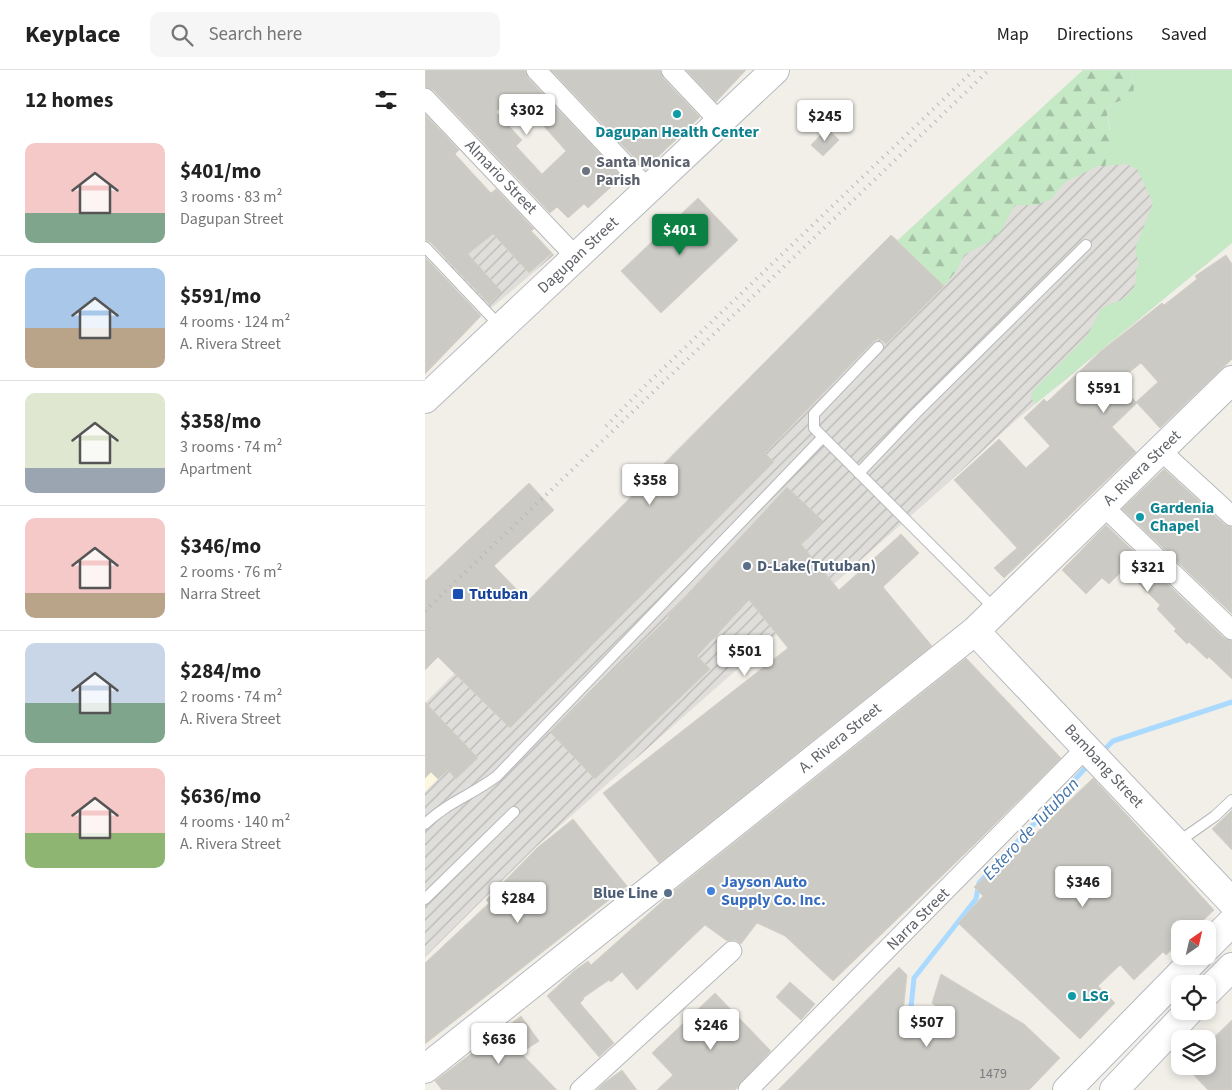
<!DOCTYPE html>
<meta charset="utf-8">
<style>
:root{--surface:#fff;--page:#f6f6f6;--text:#222;--muted:#767676;--line:#e0e0e0;--accent:#0b8043}
body{margin:0;font-family:"Source Sans 3",sans-serif;background:var(--page);color:var(--text);height:100vh;display:flex;flex-direction:column;font-size:19px;white-space:nowrap}
*{box-sizing:border-box;margin:0}
p{font-size:16px;color:var(--muted)}
.icon{flex:none;width:28px;height:28px;fill:none;stroke:currentColor;stroke-width:2;stroke-linecap:round;stroke-linejoin:round}
.map{position:relative;flex:1;overflow:hidden}
.details{display:flex;flex-direction:column;background:var(--surface);width:425px}
.details>*{flex:none}
.needle{width:32px;rotate:34deg}
.buttons{position:absolute;left:746px;top:850px;display:grid;gap:10px}
.buttons a{display:grid;place-items:center;width:45px;height:45px;border-radius:10px;background:var(--surface);box-shadow:0 2px 8px #0003;font-size:25px}
.price{position:absolute;translate:-50% -42px;padding:0 11px;border-radius:5px;background:#fff;color:#222;font-size:16px;line-height:32px;filter:drop-shadow(0 1px 2px #0008)}
.price::after{content:'';position:absolute;left:50%;top:30px;width:15px;height:11px;margin-left:-8px;background:inherit;clip-path:polygon(0 0,100% 0,50% 100%)}
.price.selected{background:var(--accent);color:#fff}
ul{padding:0;list-style:none}
li{display:flex;align-items:center;gap:15px;height:125px;padding:0 25px}
li+li{border-top:1px solid var(--line)}
li span{display:grid;place-items:center;flex:none;width:140px;height:100px;border-radius:10px;color:#555}
li>.icon{margin-inline-start:auto}
span .icon{width:60px;height:60px;fill:#fffc;stroke-width:1}
li b{font-size:21px}
h2{display:flex;justify-content:space-between;align-items:center;height:60px;padding:0 25px;font-size:21px}
header{display:flex;align-items:center;gap:30px;box-sizing:border-box;height:70px;padding:0 25px;background:var(--surface);border-bottom:1px solid var(--line)}
header strong{font-size:24px}
nav{display:flex;gap:28px;margin-inline-start:auto;font-size:18px}
.search{width:350px;height:45px;background:var(--page);display:flex;align-items:center;gap:12px;box-sizing:border-box;padding:0 18px;border-radius:10px;color:var(--muted);font-size:19px}
main{display:flex;flex:1;min-height:0}
.map>svg:first-child{display:block}
</style>
<header>
<strong>Keyplace</strong>
<div class="search"><svg class="icon" aria-label="search" viewBox="0 0 24 24"><circle cx="10" cy="10" r="6"/><path d="M15 15l6 6"/></svg>Search here</div>
<nav><a>Map</a><a>Directions</a><a>Saved</a></nav>
</header>
<main>
<section class="details">
<h2>12 homes<svg class="icon" aria-label="filters" viewBox="0 0 24 24"><path d="M4 7h16M4 17h16"/><circle cx="9" cy="7" r="2"/><circle cx="15" cy="17" r="2"/></svg></h2>
<ul>
<li><span style="background:linear-gradient(#f6c9c9 70%,#7fa58c 0)"><svg class="icon" aria-label="home" viewBox="0 0 24 24"><path d="M3 11l9-7 9 7M6 9v11h12V9"/></svg></span><div><b>$401/mo</b><p>3 rooms · 83 m²</p><p>Dagupan Street</p></div></li>
<li><span style="background:linear-gradient(#a9c7e8 60%,#b9a48a 0)"><svg class="icon" aria-label="home" viewBox="0 0 24 24"><path d="M3 11l9-7 9 7M6 9v11h12V9"/></svg></span><div><b>$591/mo</b><p>4 rooms · 124 m²</p><p>A. Rivera Street</p></div></li>
<li><span style="background:linear-gradient(#dfe7d0 75%,#9aa5b1 0)"><svg class="icon" aria-label="home" viewBox="0 0 24 24"><path d="M3 11l9-7 9 7M6 9v11h12V9"/></svg></span><div><b>$358/mo</b><p>3 rooms · 74 m²</p><p>Apartment</p></div></li>
<li><span style="background:linear-gradient(#f6c9c9 75%,#b9a48a 0)"><svg class="icon" aria-label="home" viewBox="0 0 24 24"><path d="M3 11l9-7 9 7M6 9v11h12V9"/></svg></span><div><b>$346/mo</b><p>2 rooms · 76 m²</p><p>Narra Street</p></div></li>
<li><span style="background:linear-gradient(#c9d6e8 60%,#7fa58c 0)"><svg class="icon" aria-label="home" viewBox="0 0 24 24"><path d="M3 11l9-7 9 7M6 9v11h12V9"/></svg></span><div><b>$284/mo</b><p>2 rooms · 74 m²</p><p>A. Rivera Street</p></div></li>
<li><span style="background:linear-gradient(#f6c9c9 65%,#8fb573 0)"><svg class="icon" aria-label="home" viewBox="0 0 24 24"><path d="M3 11l9-7 9 7M6 9v11h12V9"/></svg></span><div><b>$636/mo</b><p>4 rooms · 140 m²</p><p>A. Rivera Street</p></div></li>
</ul>
</section>
<div class="map">
<svg width="807" height="1020" viewBox="0 0 807 1020">
<defs>
<pattern id="industrial-furrows" width="10" height="10" patternUnits="userSpaceOnUse" patternTransform="scale(1.25)"><rect width="10" height="10" fill="#e0deda"/><path d="M-1 1l2-2M0 10L10 0M9 11l2-2" fill="none" stroke="#b9b8b5"/></pattern>
<pattern id="forest-firs" width="22" height="20" patternUnits="userSpaceOnUse" patternTransform="scale(1.25)"><rect width="22" height="20" fill="#c5e8c5"/><path d="M5 1l3.5 6h-7zM16 11l3.5 6h-7z" fill="#a3c0a4"/></pattern>
</defs>
<rect width="100%" height="100%" fill="#f1efe8"/>
<path fill="#fef7e0" d="M0,695L13,709L0,722Z"/>
<g fill="url(#industrial-furrows)">
<path d="M640,17L802,177L591,350L523,413L112,776L0,887V722L13,709L0,695V633L466,165L473,170Z"/>
<path d="M85,137L129,185L65,239L17,190Z"/>
</g>
<path fill="#c5e8c5" d="M708,0H807V173L610,334L606,328L607,322L662,266L676,239C689,230 705,232 710,214C713,206 707,205 714,195L710,179L728,133L712,99L701,94L680,96L685,59L681,37L695,31L709,14L705,4Z"/>
<path fill="url(#forest-firs)" d="M658,0H708L705,4L709,14L708,25L681,37L686,68L680,96H673L640,112L626,129L612,135H590L575,162L562,173L539,185L532,200L519,216L472,171Z"/>
<g fill="none" stroke-linecap="round" stroke-linejoin="round">
<g stroke="#aadaff" stroke-width="5">
<path d="M677,682L688,671L807,632"/>
<path d="M487,968L484,957L489,908L551,829L554,813L665,693"/>
</g>
</g>
<g fill="#cccac5" stroke="#d6d1c6" fill-rule="evenodd">
<path d="M0,0H100L103,8L197,107L163,138L159,134L143,148L132,137L125,143L8,20L0,17ZM90,24L141,81L117,104L91,76L97,70L71,42Z"/>
<path d="M126,0H235L238,8L275,47L220,99Z"/>
<path d="M261,0H321L291,32Z"/>
<path d="M0,44L34,80L30,84L52,108L66,123L71,119L109,159L106,161L127,183L104,203L68,164L43,184L77,222L64,234L5,172L0,170Z"/>
<path d="M402,58L414,70L398,86L386,75Z"/>
<path d="M273,128L313,170L236,243L196,201Z"/>
<path d="M466,165L519,216L461,274L454,268L448,272L340,383L349,392L85,658L13,587L0,600V511L104,413L129,440L69,496L103,531Z"/>
<path d="M801,185L807,194V289L735,358L711,332L733,312L716,293L692,312L712,333L687,357L711,382L579,508L569,498L592,478L529,410L574,369L601,398L625,376L599,348L619,329L622,332L676,281L737,233L739,235L772,209L770,206Z"/>
<path d="M0,187L56,246L0,304Z"/>
<path d="M739,399L799,454L807,457V544L697,439Z"/>
<path d="M362,417L398,451L376,474L414,520L476,464L494,483L458,517L507,576L234,793L178,723L363,578L324,530L272,586L285,599L170,709L125,662L244,547L242,546Z"/>
<path d="M681,455L799,568L807,571V609L784,587L782,589L764,572L762,574L749,561L751,559L732,539L735,535L699,499L684,514L677,508L661,524L637,500Z"/>
<path d="M541,588L636,688L552,772L408,911L360,866L332,853L316,874L310,870L302,871L280,855L212,920L197,902L186,912L184,910L158,928L159,929L155,933L189,973L174,987L122,926L149,901L163,891L166,895L250,820Z"/>
<path d="M0,632L53,688L31,709L23,700L13,709L6,702L0,708Z"/>
<path d="M668,708L789,840L769,859H755V872L741,885L738,882L709,910L695,895L673,916L690,933L655,969L533,853L558,826L549,817L562,805L567,806Z"/>
<path d="M807,740V780L787,759Z"/>
<path d="M148,749L202,816L0,974V893L64,833L61,830L113,777Z"/>
<path d="M474,897L482,905L476,961L506,967L524,948L507,933L516,904L599,954L635,988L604,1020H353Z"/>
<path d="M365,912L390,934L376,950L351,927Z"/>
<path d="M290,923L346,981L310,1020H232L248,1005L227,983Z"/>
<path d="M96,946L114,971L96,983L132,1020H17L10,1011Z"/>
<path d="M807,950V1020H783L760,996H782V974Z"/>
<path d="M197,1000L212,1020H172L179,1013Z"/>
</g>
<g fill="none" stroke-linecap="round" stroke-linejoin="round">
<g stroke="#b5b8bc" stroke-width="12">
<g id="lane">
<path d="M0,177L75,256"/>
<path d="M398,367L389,358V344L453,277"/>
<path d="M434,403L491,343L661,175"/>
<path d="M0,754C23,732 47,725 72,706L398,367L571,540"/>
<path d="M753,772L790,746L807,730"/>
<path d="M0,829L89,742"/>
</g>
</g>
<g stroke="#b5b8bc" stroke-width="21">
<g id="street">
<path d="M111,0L223,119"/>
<path d="M246,0L295,52"/>
<path d="M0,28L151,187"/>
<path d="M735,380L807,446"/>
<path d="M678,436L807,560"/>
<path d="M155,1020L307,881"/>
<path d="M323,1020L662,677"/>
</g>
</g>
<g stroke="#b6babf" stroke-width="30">
<g id="secondary">
<path d="M0,329L350,0"/>
<path d="M550,561L807,832"/>
<path d="M782,877L807,852"/>
<path d="M782,922L807,897"/>
<path d="M0,999L550,561L807,310"/>
<path d="M642,1020L773,886"/>
<path d="M689,1020L764,941"/>
</g>
</g>
<use href="#lane" stroke="#fff" stroke-width="10"/>
<use href="#street" stroke="#fff" stroke-width="19"/>
<use href="#secondary" stroke="#fff" stroke-width="28"/>
<g stroke="#b6b7b8" stroke-width="4" stroke-dasharray="1 6" stroke-linecap="butt">
<path d="M181,356L224,312L549,0"/>
<path d="M0,541L564,0"/>
</g>
</g>
<g fill="#0f9aa8" stroke="#fff" stroke-width="2">
<circle cx="252" cy="44" r="5"/>
<circle cx="715" cy="447" r="5"/>
<circle cx="647" cy="926" r="5"/>
</g>
<circle fill="#6b7280" stroke="#fff" stroke-width="2" cx="161" cy="101" r="5"/>
<g fill="#5c6f8a" stroke="#fff" stroke-width="2">
<circle cx="322" cy="496" r="5"/>
<circle cx="243" cy="823" r="5"/>
</g>
<rect fill="#1a4fb4" stroke="#fff" stroke-width="2" x="27" y="518" width="12" height="12" rx="2.5"/>
<circle fill="#3f7fe0" stroke="#fff" stroke-width="2" cx="286" cy="821" r="5"/>
<g text-anchor="middle" dominant-baseline="central" stroke-width="4" stroke-linejoin="round" paint-order="stroke">
<g font-size="14" fill="#7a7d7f">
<text x="568" y="1004">1479</text>
</g>
<g font-size="16" font-weight="bold" fill="#0d838f" stroke="#fff" text-anchor="start">
<text x="252" y="62" text-anchor="middle">Dagupan Health Center</text>
<text x="725" y="438">Gardenia<tspan x="725" dy="18">Chapel</tspan></text>
<text x="657" y="926">LSG</text>
</g>
<g font-size="16" font-weight="bold" fill="#5b616d" stroke="#fff" text-anchor="start">
<text x="171" y="92">Santa Monica<tspan x="171" dy="18">Parish</tspan></text>
</g>
<g font-size="16" fill="#5f6368" stroke="#fff">
<text transform="translate(76 107) rotate(46)">Almario Street</text>
<text transform="translate(153 185) rotate(-43)">Dagupan Street</text>
<text transform="translate(717 398) rotate(-44)">A. Rivera Street</text>
<text transform="translate(415 668) rotate(-39)">A. Rivera Street</text>
<text transform="translate(679 696) rotate(47)">Bambang Street</text>
<text transform="translate(493 849) rotate(-45)">Narra Street</text>
</g>
<g font-size="16" font-weight="bold" fill="#4e5e75" stroke="#fff" text-anchor="start">
<text x="332" y="496">D-Lake(Tutuban)</text>
<text x="233" y="823" text-anchor="end">Blue Line</text>
</g>
<g font-size="16" font-weight="bold" fill="#164399" stroke="#fff" text-anchor="start">
<text x="44" y="524">Tutuban</text>
</g>
<g font-size="16" font-weight="bold" fill="#366cbe" stroke="#fff" text-anchor="start">
<text x="296" y="812">Jayson Auto<tspan x="296" dy="18">Supply Co. Inc.</tspan></text>
</g>
<g font-size="18" font-style="italic" fill="#4174aa" stroke="#fff">
<text transform="translate(606 759) rotate(-47)">Estero de Tutuban</text>
</g>
</g>
</svg>
<div class="buttons">
<a><svg class="needle" viewBox="-14 -14 28 28"><path d="M0-13l5 13h-10z" fill="#e53935"/><path d="M0 13l5-13h-10z" fill="#767676"/></svg></a>
<a><svg class="icon" aria-label="locate" viewBox="0 0 24 24"><circle cx="12" cy="12" r="6"/><path d="M12 2v4M12 18v4M2 12h4M18 12h4"/></svg></a>
<a><svg class="icon" aria-label="layers" viewBox="0 0 24 24"><path d="M12 4l9 5-9 5-9-5zM3 14l9 5 9-5"/></svg></a>
</div>
<b class="price" style="left:102px;top:66px">$302</b>
<b class="price" style="left:400px;top:72px">$245</b>
<b class="price selected" style="left:255px;top:186px">$401</b>
<b class="price" style="left:679px;top:344px">$591</b>
<b class="price" style="left:225px;top:436px">$358</b>
<b class="price" style="left:723px;top:523px">$321</b>
<b class="price" style="left:320px;top:607px">$501</b>
<b class="price" style="left:658px;top:838px">$346</b>
<b class="price" style="left:93px;top:854px">$284</b>
<b class="price" style="left:502px;top:978px">$507</b>
<b class="price" style="left:286px;top:981px">$246</b>
<b class="price" style="left:74px;top:995px">$636</b>
</div>
</main>
